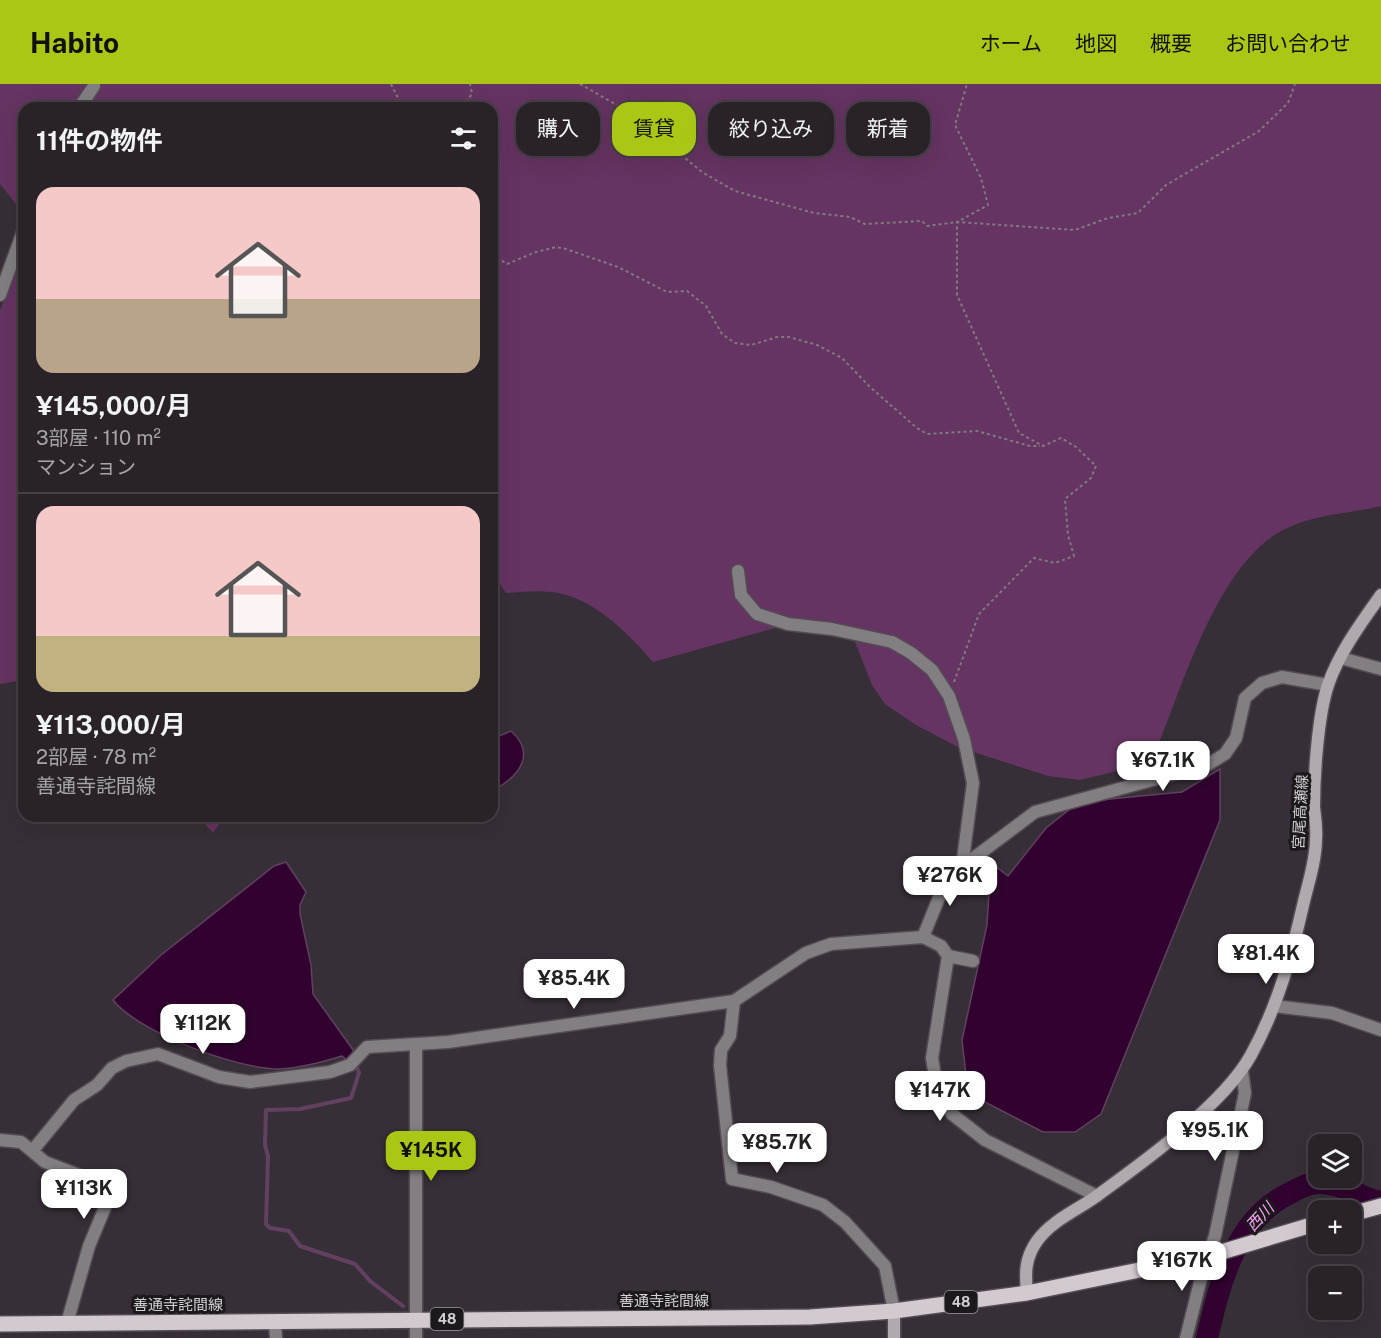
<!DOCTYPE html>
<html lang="ja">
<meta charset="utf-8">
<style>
:root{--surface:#292329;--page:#312b31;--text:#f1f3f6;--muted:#a5a4a8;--line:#454046;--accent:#abc716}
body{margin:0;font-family:"Public Sans","Noto Sans JP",sans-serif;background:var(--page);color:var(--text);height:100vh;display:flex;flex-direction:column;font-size:22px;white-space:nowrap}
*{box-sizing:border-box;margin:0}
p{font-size:20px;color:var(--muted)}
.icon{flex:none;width:33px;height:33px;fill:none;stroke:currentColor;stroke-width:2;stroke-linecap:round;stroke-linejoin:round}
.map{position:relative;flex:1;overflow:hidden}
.side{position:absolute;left:18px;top:18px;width:480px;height:720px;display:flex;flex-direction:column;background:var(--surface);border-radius:18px;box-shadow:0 6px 24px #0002,0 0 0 2px var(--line)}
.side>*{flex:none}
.guide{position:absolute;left:516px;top:18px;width:570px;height:54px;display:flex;gap:12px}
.controls{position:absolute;left:1308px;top:1050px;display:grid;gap:12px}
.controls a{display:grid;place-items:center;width:54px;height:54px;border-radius:12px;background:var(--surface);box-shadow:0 6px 24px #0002,0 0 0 2px var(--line);font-size:30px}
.price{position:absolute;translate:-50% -51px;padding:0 14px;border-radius:12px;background:#fff;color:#222;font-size:20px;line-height:39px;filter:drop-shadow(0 2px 3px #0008)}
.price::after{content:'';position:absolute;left:50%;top:36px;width:18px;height:14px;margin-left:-9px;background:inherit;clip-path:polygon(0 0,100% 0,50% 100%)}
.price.on{background:var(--accent);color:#111}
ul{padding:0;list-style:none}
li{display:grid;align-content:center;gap:12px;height:318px;padding:0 18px}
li+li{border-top:2px solid var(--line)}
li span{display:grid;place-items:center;height:186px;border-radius:18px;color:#555}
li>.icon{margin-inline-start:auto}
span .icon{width:108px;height:108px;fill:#fffc;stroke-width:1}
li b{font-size:26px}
h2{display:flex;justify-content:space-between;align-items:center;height:72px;padding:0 18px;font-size:26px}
.tag{padding:0 21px;border-radius:18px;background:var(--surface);box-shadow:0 6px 24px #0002,0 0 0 2px var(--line);font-size:21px;line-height:54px}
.tag.on{background:var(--accent);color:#111}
header{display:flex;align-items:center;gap:36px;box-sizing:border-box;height:84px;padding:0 30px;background:var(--accent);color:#111}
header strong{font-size:28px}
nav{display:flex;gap:33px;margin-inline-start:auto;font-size:21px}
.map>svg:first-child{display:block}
</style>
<header>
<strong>Habito</strong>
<nav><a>ホーム</a><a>地図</a><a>概要</a><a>お問い合わせ</a></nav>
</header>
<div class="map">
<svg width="1381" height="1254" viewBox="0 0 1381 1254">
<rect width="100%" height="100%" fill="#372f37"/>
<g fill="#653462">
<path d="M0,0H1381V422C1348,430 1314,430 1283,446C1217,480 1182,604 1155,669L1142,681L1080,696L1048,692L958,663L916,641L885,620L872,601L855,558L844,546L800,537L653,578C628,549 593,513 552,508C538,506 521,508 506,509L492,489V24H24V130L0,100Z"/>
<path d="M24,168V596L0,600V226Z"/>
<path d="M198,732H225L213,749Z"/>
</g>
<g fill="#31022f" stroke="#624060" stroke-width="1.5">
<path d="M511,647C538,671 517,694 492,707V655Z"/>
<path d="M1220,685V736L1101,1030L1075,1048H1043L981,1016L967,999L962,956L987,841L991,779L1008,792L1046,744L1079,718L1182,708Z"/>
<path d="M286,778L306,808L300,821V830L311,881L313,910L356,970L348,977L342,972C323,978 300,984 279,985C237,985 139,949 113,916L161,871L274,782Z"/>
</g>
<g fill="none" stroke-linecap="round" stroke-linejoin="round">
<path stroke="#624060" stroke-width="4" d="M356,981L359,989L351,1014L300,1025L266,1026L265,1061L268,1072L266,1140L270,1144L289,1147L300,1162L355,1180L370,1197L403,1222"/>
<path stroke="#31022f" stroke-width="22" d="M1207,1254C1220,1199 1235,1135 1290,1109C1300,1104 1309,1098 1320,1099C1342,1099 1360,1114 1381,1118"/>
<g stroke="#534c53" stroke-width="15">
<g id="street">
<path d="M79,24L94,2"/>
<path d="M0,211L24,145"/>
<path d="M738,487L741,511L757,530L788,540L832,545L892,558L911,569L932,586L949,612L964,655L973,699L962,783"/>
<path d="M1341,574L1381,585"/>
<path d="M923,853L947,794L1035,728L1207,681L1225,670L1236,654L1245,614L1262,599L1282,593L1328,601"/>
<path d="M948,872L973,877"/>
<path d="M734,917L730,952L721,966L720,981L732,1095L771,1103L823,1121L845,1138L885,1182L894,1227"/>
<path d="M1274,922L1332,929L1381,946"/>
<path d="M416,960V1254"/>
<path d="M0,1056L21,1058L45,1078L110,1103L106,1121L89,1162L67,1239"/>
<path d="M33,1066L74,1016L97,1001L112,984L126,977L158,970L219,993L250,998L330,988L350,981L367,963L448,958L734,917L806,869L831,860L923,853L941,862L948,872L932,974L937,1004L952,1030L985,1056L1097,1112"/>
<path d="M275,1238L276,1254"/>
<path d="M1186,1254L1203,1186L1215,1152L1245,1009L1242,987"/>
</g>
</g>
<g stroke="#534c53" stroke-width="15">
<g id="secondary">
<path d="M1027,1209C1025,1189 1025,1174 1037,1157C1052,1136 1078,1126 1098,1111C1145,1077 1224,1020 1251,971C1278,922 1292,870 1304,817C1309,797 1316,775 1316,755C1317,744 1315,733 1314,723C1314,691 1318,631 1328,601C1339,569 1361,539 1381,511"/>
<path d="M894,1254V1227"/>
</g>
</g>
<g stroke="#534c53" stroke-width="18">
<g id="primary">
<path d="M1352,1130L1381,1122"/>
<path d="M0,1240L810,1233L894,1227L1027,1209L1208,1172L1318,1139"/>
</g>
</g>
<g stroke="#807980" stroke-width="2" stroke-dasharray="3 3" stroke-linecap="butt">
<path d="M391,0L403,24"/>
<path d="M580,0L624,25L639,29L672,56L679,69L702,88L735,107L814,129L850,133L865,140L922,137L927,142L957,138L1075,146L1108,134L1138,129L1166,101L1259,47L1288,19L1295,0"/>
<path d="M464,24L472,9L470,0"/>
<path d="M492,170L507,180L536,168L556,163L566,165L618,183L667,208L687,207L706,222L722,250L735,259L751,261L777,253H789L817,261L842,274L870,303L917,344L927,350L977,347L1030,362H1040"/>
<path d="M954,598L979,530L1034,474L1055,479L1074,472L1068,451L1065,415L1091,394L1096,382L1076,363L1061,354L1043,362L1019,349L957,211V138L988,121L981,94L955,41L967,0"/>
</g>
<use href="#street" stroke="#827e82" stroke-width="12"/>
<use href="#secondary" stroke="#b0a9af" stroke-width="12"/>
<use href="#primary" stroke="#d3c9d1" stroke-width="15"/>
</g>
<g text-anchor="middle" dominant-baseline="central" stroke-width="6" stroke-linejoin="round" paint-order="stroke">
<g fill="#1c191c" stroke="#9e989d" stroke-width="1.5">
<rect x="944.5" y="1207" width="33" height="22" rx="4.5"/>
<rect x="430.5" y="1224" width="33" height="22" rx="4.5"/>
</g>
<g font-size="14" font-weight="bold" fill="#d5cfd4">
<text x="961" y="1218">48</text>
<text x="447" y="1235">48</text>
</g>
<g font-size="15" fill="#d5cfd4" stroke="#1c191c">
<text transform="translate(1300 728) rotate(-87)">宮尾高瀬線</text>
<text x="664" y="1216">善通寺詫間線</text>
<text x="178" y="1220">善通寺詫間線</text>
</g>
<g font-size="16" font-style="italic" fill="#fda2f6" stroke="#1c191c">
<text transform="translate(1260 1133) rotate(-47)">西川</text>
</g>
</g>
</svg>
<div class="controls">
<a><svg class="icon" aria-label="layers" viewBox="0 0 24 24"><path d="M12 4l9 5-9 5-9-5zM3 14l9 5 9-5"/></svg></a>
<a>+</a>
<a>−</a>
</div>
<b class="price" style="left:1163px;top:708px">¥67.1K</b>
<b class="price" style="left:950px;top:823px">¥276K</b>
<b class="price" style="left:1266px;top:901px">¥81.4K</b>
<b class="price" style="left:574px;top:926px">¥85.4K</b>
<b class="price" style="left:203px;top:971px">¥112K</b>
<b class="price" style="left:940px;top:1038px">¥147K</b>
<b class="price" style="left:1215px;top:1078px">¥95.1K</b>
<b class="price" style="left:777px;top:1090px">¥85.7K</b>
<b class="price on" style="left:431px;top:1098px">¥145K</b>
<b class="price" style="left:84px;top:1136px">¥113K</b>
<b class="price" style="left:1182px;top:1208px">¥167K</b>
<div class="guide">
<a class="tag">購入</a>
<a class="tag on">賃貸</a>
<a class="tag">絞り込み</a>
<a class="tag">新着</a>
</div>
<section class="side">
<h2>11件の物件<svg class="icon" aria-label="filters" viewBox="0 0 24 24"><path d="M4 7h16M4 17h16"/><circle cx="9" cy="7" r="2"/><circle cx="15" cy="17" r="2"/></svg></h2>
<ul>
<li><span style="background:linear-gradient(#f6c9c9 60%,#b9a48a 0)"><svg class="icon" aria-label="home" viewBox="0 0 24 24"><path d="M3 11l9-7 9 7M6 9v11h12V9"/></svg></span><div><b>¥145,000/月</b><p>3部屋 · 110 m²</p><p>マンション</p></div></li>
<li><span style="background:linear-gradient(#f6c9c9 70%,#c2b280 0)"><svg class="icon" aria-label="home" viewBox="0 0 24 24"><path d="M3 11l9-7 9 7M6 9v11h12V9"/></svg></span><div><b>¥113,000/月</b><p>2部屋 · 78 m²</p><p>善通寺詫間線</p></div></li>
</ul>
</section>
</div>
